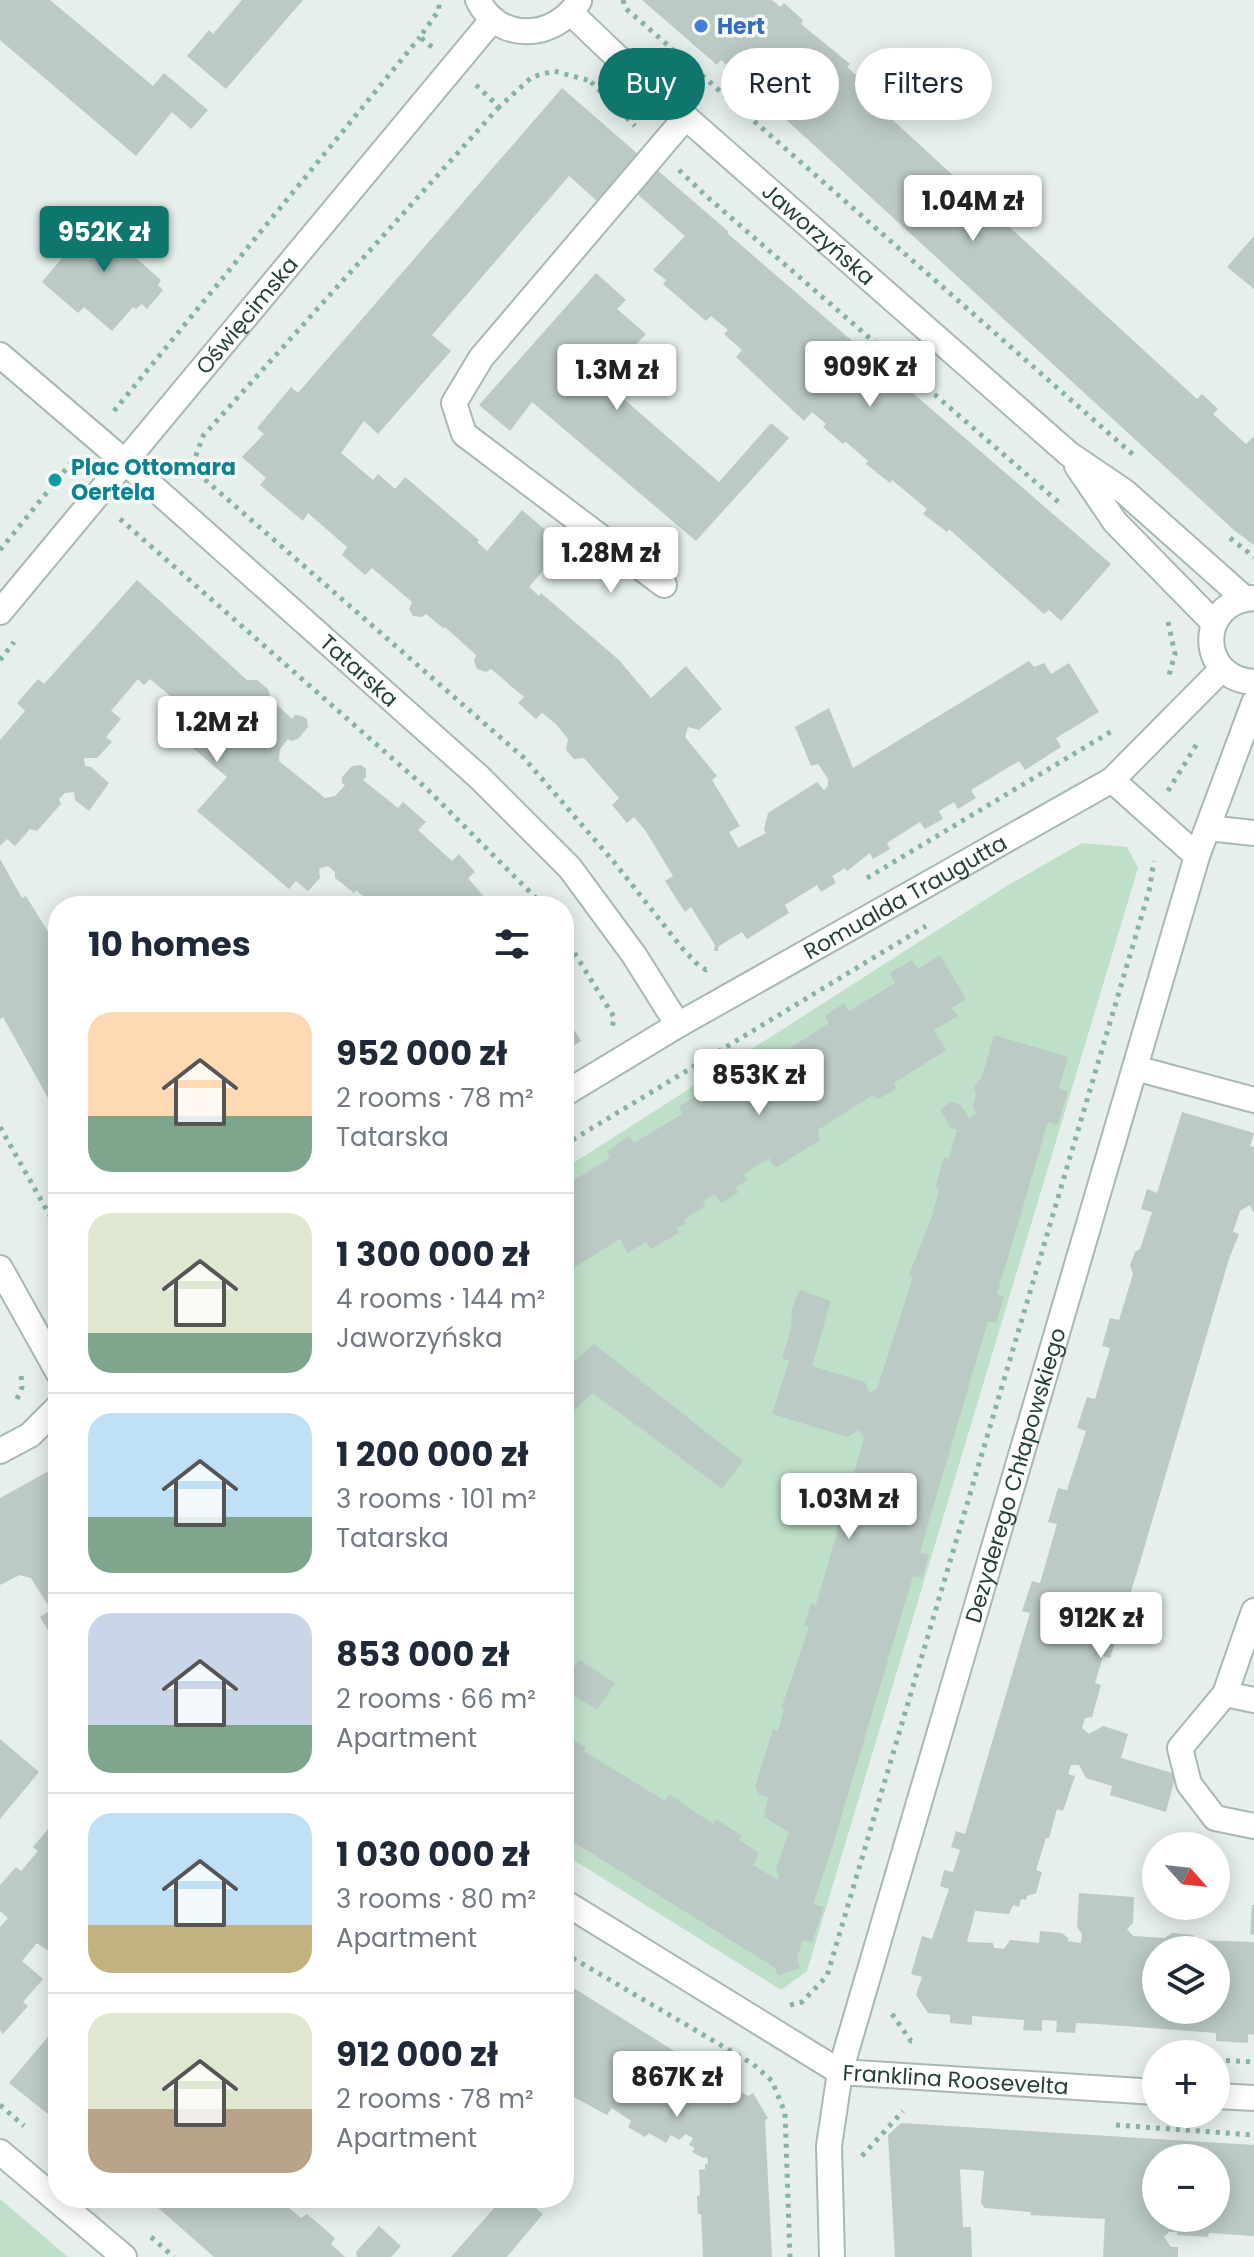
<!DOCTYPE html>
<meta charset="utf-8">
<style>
:root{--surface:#fff;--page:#f6f6f7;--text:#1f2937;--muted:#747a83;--line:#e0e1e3;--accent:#0f766e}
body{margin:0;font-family:Poppins,sans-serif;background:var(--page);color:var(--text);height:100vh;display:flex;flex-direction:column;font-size:30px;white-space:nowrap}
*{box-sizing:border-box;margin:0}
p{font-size:26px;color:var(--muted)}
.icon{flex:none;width:44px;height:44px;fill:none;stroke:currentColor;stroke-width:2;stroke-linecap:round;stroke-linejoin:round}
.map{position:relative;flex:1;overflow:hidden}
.sheet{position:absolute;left:48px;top:896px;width:526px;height:1312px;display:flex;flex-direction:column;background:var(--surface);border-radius:32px;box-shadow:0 4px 20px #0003}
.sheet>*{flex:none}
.banner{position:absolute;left:598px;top:48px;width:536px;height:72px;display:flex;gap:16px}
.needle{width:52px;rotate:117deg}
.fabs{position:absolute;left:1142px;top:1832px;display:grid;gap:16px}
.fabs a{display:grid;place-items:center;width:88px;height:88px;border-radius:50%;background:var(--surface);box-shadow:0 4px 20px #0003;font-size:40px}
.price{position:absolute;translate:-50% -68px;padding:0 18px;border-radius:8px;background:#fff;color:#222;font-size:26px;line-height:52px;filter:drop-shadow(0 2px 4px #0008)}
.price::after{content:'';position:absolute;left:50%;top:48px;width:24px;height:18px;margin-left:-12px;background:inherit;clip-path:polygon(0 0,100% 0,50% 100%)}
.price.active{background:var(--accent);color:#fff}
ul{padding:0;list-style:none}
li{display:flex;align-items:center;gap:24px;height:200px;padding:0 40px}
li+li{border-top:2px solid var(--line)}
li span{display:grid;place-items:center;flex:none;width:224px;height:160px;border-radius:24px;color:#555}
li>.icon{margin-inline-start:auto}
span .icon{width:96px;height:96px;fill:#fffc;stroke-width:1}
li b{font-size:34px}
h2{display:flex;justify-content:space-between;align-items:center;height:96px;padding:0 40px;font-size:34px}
.tag{padding:0 28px;border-radius:36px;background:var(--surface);box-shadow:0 4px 20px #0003;font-size:28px;line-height:72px}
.tag.active{background:var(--accent);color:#fff}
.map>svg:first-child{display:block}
</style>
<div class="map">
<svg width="1254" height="2257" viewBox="0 0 1254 2257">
<rect width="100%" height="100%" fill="#e6efeb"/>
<g fill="#bfe0c8">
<path d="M1082,843L1127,847L1138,868L807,1971L781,1990L564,1854V1169L1005,887Z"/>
<path d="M0,2199L68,2257H0Z"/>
</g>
<g fill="#bbcac4" fill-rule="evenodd">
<path d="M0,0H50L153,86L164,73L208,110L191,129L172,112L136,156L0,40Z"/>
<path d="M242,0H303L226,89L187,56L209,30L213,34Z"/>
<path d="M642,0H772L780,7L784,3L803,20L801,24L850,64L847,67L866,84L861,91L1197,399L1202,394L1218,409L1213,414L1246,444L1254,436V545L1235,531L721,60L717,65Z"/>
<path d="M562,88L639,155L597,201L569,176L432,335L451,351L378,434L364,421L341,453L373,480L378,474L395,489L405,477L479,540L477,542L487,551L522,510L564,546L529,587L539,596L541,593L619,660L651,698L686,666L722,709L699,730L688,727L685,737L717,776L712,780L740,826L729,832L738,848L766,833L764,830L768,813L817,782L824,790L828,786V779L818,764L811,766L795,727L829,708L853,768L1029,661L1034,667L1044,663L1051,674L1069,663L1099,712L1056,738L1061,747L1025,770L1019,761L971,790L976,798L958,809L954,802L939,811L943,819L925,829L920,822L887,843L890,849L873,859L870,853L847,871L845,868L832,876L836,883L821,892L817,885L785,905L789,913L747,939L742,932L719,946L718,951H714L715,945L691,907L685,912L665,881L673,876L645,830L634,817L627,823L612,805L619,798L584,758L574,759L566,750L568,739L556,724L542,713L536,719L518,703L524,697L491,669L486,672L477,669L474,661L476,655L445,627L443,628L426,614L422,617L413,616L409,609L412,602L372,568L365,575L342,555L347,547L308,513L303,521L260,485L266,478L242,457L264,434L257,428L291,387L298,393Z"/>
<path d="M656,169L729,232L727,233L1111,564L1061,621L1049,610L1044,614L949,529L947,532L923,514L927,509L892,480L890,483L866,464L868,461L846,442L843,444L823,427L826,424L812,412L804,421L736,357L742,350L724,334L728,330L711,316L706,321L663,284L666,280L653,270L685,236L635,192Z"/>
<path d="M110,212L140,238L129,252L161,280L158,285L163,290L147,309L142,304L136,309L133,307L112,331L84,307L78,313L42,282L92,222L98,228Z"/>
<path d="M1254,236V289L1227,267Z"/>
<path d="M596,273L626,300L617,309L646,334L602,380L719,482L771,423L789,438L696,541L532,402L510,431L479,405Z"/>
<path d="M137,580L247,680H257L268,689L271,699L292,719L295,715L302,716L307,719L308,727L298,739L291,741L288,739L280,749L279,761L325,798L335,796L345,785L342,783V777L352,766L361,765L366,769V777L363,780L398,808L403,802L426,822L418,830L452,861L459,854L475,872L468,878L492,906H374L356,890L354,893L335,878V872L328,866L319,869L320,878L308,891L296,881L289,889L197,811L227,777L170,729L187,710L150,679L144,685L138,679L111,711L121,719L106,737L112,742L97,758H84L85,766L91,767L109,783L89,811L75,800L74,792L65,793L59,799L61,804L37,831L30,829L15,846L7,839L0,846V740L25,711L17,703L38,679L44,684Z"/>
<path d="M0,859L22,898L26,896L58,948L52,953L58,964V1116L3,1017L0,1019Z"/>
<path d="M940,955L966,999L952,1008L958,1016L934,1030L946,1050L894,1083L896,1089L878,1099L873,1095L818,1130L820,1140L777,1167L773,1166L769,1158L758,1165L744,1175L748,1180L736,1187L738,1193L721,1203L715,1194L703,1202L705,1206L684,1220L686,1223L677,1228L679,1233L651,1249L646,1242L627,1253L620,1239L564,1274V1186L610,1158L607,1151L629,1136L634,1143L682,1114L679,1106L696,1096L701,1103L741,1078L737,1071L762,1056L767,1063L829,1023L825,1016L844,1003L849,1011L895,983L890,973L912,960L918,969Z"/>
<path d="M564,998L575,1016L568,1020L581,1041L564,1052Z"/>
<path d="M994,1035L1068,1057L1059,1088L1068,1091L1058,1125L1048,1122L997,1294L1004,1297L996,1323L988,1321L926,1531L920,1553L929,1555L922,1578L913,1576L829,1858L813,1904L824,1907L812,1942L803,1940L797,1957L800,1968L778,1976L775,1968L564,1836V1738L567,1740L569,1737L586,1748L584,1751L665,1801L669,1794L713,1824L716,1819L742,1836L739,1840L758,1852V1857L753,1865L778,1880L779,1875L776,1869L789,1832L764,1817L768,1797L759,1794L755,1787L773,1729L778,1731L784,1709H781L809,1627L804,1625L811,1603L816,1605L864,1438L859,1430L848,1437L772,1414L789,1361L782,1358L791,1329L792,1308L800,1290L831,1301L812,1366L865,1382L869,1393L877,1389L913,1277L909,1275L932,1216L939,1189L935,1188L944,1157L949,1158L957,1130L951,1128L940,1110L948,1104V1101L961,1105L969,1118L976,1113L973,1107L976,1095L974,1087L982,1077Z"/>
<path d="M1182,1112L1254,1133L1250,1146L1254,1147V1213L1250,1205L1240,1211L1233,1232L1239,1234L1229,1259L1138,1569L1110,1658L1103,1656L1095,1683L1101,1685L1092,1717L1085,1718L1082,1728L1089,1734L1103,1726L1128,1734L1121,1758L1176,1774L1166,1812L1110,1795L1112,1786L1086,1778L1079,1765H1071L1068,1774L1075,1776L1063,1811L1057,1809L1049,1838H1046L1036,1870L1042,1872L1036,1893L1027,1896L1026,1900L1021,1899L1019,1907L1013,1905L1009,1914L975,1911L967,1942L993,1943L994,1948L1004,1949L1010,1940L1039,1943L1040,1931L1062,1933L1069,1939L1067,1941L1081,1943L1082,1934L1077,1927L1079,1893L1134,1897L1133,1923L1127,1929L1133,1936L1165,1938L1172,1933L1193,1935L1197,1940L1254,1942V2035L1248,2034V2043L1216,2041V2033L1098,2024L1076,2023L1075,2033L1056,2032L1057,2021L1042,2020V2031L1023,2030L1024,2020L972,2016V2025L950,2023V2015L928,2013L916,1995L922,1977L911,1974L922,1936L932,1939L949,1889L940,1886L944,1870L953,1872L960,1850L951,1847L956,1831L965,1834L1030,1613L1022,1611L1032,1581L1040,1583L1051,1545L1057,1524L1048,1522L1058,1488L1067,1490L1086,1431L1077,1428L1087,1397L1095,1399L1110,1348L1102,1346L1110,1318L1119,1320L1133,1274L1130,1265L1135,1252L1140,1249L1152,1212L1141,1209L1147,1189L1157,1193ZM1156,1950H1216V2010H1156Z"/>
<path d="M594,1344L743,1461L722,1489L593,1393L564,1419V1371Z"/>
<path d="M58,1466V1647L40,1617L51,1610L31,1578L20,1575L0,1585V1498Z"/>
<path d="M580,1660L615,1683L597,1710L564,1689V1679Z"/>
<path d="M0,1739L39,1772L0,1819Z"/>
<path d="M58,1817V1958L37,1943L22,1961L43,1979L23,2002L28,2006L3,2034L0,2030V1927L8,1918L0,1911V1885L16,1867L21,1871L38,1851L33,1847Z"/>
<path d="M1252,1905H1254V1935L1250,1934Z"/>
<path d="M564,1982L719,2079L748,2096L753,2093L768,2118L765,2120L772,2257H703L701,2214H698L697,2196L700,2195L699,2170L705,2169V2164H708L707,2157L703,2158L692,2152L695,2148L689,2145L693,2138L686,2134L679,2140L671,2135L666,2143L649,2133L645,2137L628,2127L631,2121L612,2108L607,2115L572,2096L573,2094L564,2088Z"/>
<path d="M58,2025V2122L9,2083Z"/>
<path d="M901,2123L1254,2145V2236L1209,2233L1208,2237L1177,2235V2232H1169L1164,2237L1171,2247H1178V2257H1103L1105,2219L1030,2215L1031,2212L985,2208L981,2203L984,2171L960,2169L963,2227H971L972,2257H895L888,2135ZM1156,2158H1216V2218H1156Z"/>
<path d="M147,2198H282L283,2203L301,2218L307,2214L335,2238L331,2244L345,2257H214Z"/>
<path d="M503,2198H524L543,2214L507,2257H451Z"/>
<path d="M379,2226L401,2246L391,2257H357L356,2252Z"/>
</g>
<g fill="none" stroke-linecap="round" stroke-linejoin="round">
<g stroke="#a8b8b2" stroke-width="28">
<g id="minor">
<path d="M478,0C499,44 556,39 579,1"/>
<path id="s1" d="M571,13L616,56L1069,454L1125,492L1244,598"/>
<path id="s2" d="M0,355L125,462L479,777L570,868L634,955L678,1025"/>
<path d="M1077,466L1115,522L1214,623"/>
<path d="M664,585L464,434L454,403L481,358L686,117"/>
<path d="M1254,598C1197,601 1197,679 1254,682"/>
<path id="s3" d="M0,612L493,19"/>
<path d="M1112,780L1197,856"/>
<path d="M1208,828L1254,833"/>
<path d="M1135,1068L1254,1100"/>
<path id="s4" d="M564,1094L678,1025L1112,780L1222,669"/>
<path d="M0,1268L58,1372"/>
<path d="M0,1451L30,1435L58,1407"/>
<path d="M1254,1611L1225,1694L1254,1700"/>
<path d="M1225,1694L1180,1748L1189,1784L1215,1818L1254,1826"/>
<path id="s5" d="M564,1902L840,2072L1156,2092"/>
<path d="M1216,2096L1254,2098"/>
<path d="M0,2152L124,2257"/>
<path id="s6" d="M832,2257L829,2146L840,2072L1197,856L1254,703"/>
</g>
</g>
<g stroke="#86b3a5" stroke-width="5" stroke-dasharray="4 6" stroke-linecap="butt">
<path d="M623,0L625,8L646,26L1137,458"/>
<path d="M432,47L420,37L439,10V0"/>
<path d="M591,82L635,126"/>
<path d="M476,85L499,107L532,77L554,71L591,81"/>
<path d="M499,107L203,436L195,458L202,477L524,758L614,862L682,948L696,963L706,970L709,968"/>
<path d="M679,170L705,195L1063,506"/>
<path d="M114,411L420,37"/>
<path d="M120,519L426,788L544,906"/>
<path d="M1230,538L1254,557"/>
<path d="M0,550L75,458"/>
<path d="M1168,622L1175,654L1169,675"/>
<path d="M0,660L14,642"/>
<path d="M1168,791L1198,742"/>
<path d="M867,878L1112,731"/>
<path d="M564,936L614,1017L612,1029"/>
<path d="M0,1127L58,1230"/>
<path d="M564,1145L926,926"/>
<path d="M17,1399L22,1387L21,1374"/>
<path d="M564,1953L753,2064L772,2081L785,2113L790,2257"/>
<path d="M790,2005L802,2002L827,1976L1149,891L1154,861"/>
<path d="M892,2014L911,2041H915"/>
<path d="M1216,2060L1254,2062"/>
<path d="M0,2105L24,2126"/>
<path d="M1116,2125L1254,2135"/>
<path d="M862,2156L903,2111"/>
<path d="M151,2237L174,2257"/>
</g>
<use href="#minor" stroke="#fff" stroke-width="24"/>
</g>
<circle fill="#3f7fe0" stroke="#f7fbf9" stroke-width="3" cx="701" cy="26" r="8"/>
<circle fill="#0f9aa8" stroke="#f7fbf9" stroke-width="3" cx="55" cy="480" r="8"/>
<g text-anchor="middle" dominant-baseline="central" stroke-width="7" stroke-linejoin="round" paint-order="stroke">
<g font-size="22" font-weight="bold" fill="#366cbe" stroke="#f7fbf9" text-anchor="start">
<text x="717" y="26">Hert</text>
</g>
<g font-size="22" fill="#24423a" stroke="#f7fbf9">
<text stroke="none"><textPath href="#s1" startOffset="332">Jaworzyńska</textPath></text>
<text stroke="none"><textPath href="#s3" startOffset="386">Oświęcimska</textPath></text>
<text stroke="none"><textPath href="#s2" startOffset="478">Tatarska</textPath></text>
<text stroke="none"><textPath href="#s4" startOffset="394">Romualda Traugutta</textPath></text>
<text stroke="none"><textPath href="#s6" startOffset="808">Dezyderego Chłapowskiego</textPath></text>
<text stroke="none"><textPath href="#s5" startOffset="440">Franklina Roosevelta</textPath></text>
</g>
<g font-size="22" font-weight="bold" fill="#0d838f" stroke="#f7fbf9" text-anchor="start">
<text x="71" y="467">Plac Ottomara<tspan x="71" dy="25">Oertela</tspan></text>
</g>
</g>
</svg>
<div class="fabs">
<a><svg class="needle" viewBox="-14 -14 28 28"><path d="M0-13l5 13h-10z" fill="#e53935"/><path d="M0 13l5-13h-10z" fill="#747a83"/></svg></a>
<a><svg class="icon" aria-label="layers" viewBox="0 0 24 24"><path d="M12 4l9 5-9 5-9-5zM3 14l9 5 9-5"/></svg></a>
<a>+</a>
<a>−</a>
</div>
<b class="price" style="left:973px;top:243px">1.04M zł</b>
<b class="price active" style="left:104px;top:274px">952K zł</b>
<b class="price" style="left:870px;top:409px">909K zł</b>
<b class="price" style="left:617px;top:412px">1.3M zł</b>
<b class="price" style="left:611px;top:595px">1.28M zł</b>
<b class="price" style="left:217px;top:764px">1.2M zł</b>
<b class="price" style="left:759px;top:1117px">853K zł</b>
<b class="price" style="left:849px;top:1541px">1.03M zł</b>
<b class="price" style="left:1101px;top:1660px">912K zł</b>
<b class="price" style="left:677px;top:2119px">867K zł</b>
<div class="banner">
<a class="tag active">Buy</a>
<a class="tag">Rent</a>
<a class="tag">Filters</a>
</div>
<section class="sheet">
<h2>10 homes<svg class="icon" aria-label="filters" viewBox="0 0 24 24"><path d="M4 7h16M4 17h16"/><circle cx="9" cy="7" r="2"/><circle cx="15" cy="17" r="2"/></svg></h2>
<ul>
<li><span style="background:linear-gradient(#ffd9b3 65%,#7fa58c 0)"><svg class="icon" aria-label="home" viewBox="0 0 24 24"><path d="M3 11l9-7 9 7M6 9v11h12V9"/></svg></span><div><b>952 000 zł</b><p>2 rooms · 78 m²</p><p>Tatarska</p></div></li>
<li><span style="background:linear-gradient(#dfe7d0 75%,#7fa58c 0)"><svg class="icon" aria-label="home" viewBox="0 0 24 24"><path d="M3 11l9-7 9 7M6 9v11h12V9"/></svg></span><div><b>1 300 000 zł</b><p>4 rooms · 144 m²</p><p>Jaworzyńska</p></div></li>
<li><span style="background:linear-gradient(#bfe0f5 65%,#7fa58c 0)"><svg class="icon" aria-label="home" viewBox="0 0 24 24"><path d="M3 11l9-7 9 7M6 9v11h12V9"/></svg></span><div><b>1 200 000 zł</b><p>3 rooms · 101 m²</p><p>Tatarska</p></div></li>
<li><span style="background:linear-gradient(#c9d6e8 70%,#7fa58c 0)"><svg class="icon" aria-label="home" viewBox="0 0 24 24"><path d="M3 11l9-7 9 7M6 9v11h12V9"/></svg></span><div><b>853 000 zł</b><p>2 rooms · 66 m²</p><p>Apartment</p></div></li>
<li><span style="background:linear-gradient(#bfe0f5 70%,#c2b280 0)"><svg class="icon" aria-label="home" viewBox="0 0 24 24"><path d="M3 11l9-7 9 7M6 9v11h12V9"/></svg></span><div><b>1 030 000 zł</b><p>3 rooms · 80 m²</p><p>Apartment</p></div></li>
<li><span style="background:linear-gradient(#dfe7d0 60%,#b9a48a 0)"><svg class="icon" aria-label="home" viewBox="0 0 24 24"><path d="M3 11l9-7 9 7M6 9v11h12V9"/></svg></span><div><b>912 000 zł</b><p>2 rooms · 78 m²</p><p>Apartment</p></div></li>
</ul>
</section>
</div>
